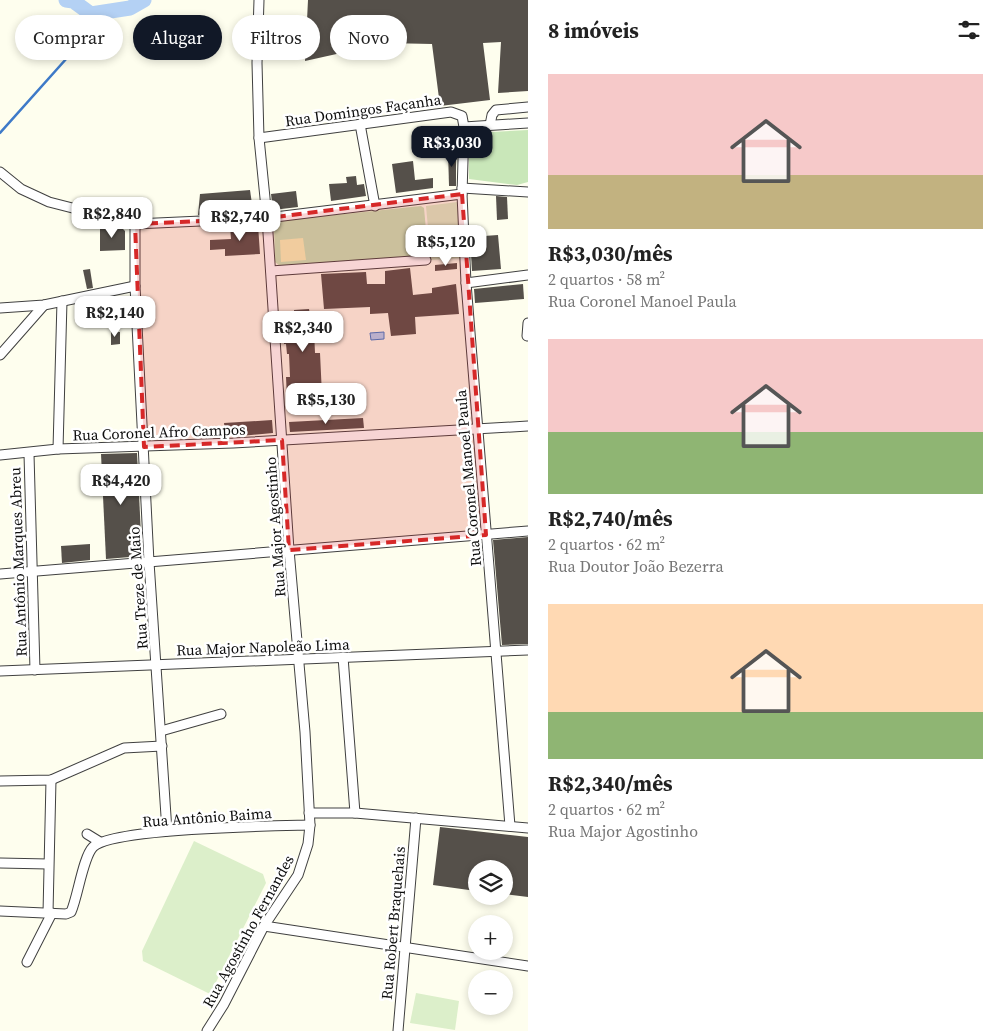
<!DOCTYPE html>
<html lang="pt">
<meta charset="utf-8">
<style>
:root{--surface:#fff;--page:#f6f6f6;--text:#222;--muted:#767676;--accent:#111827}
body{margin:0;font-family:"Source Serif 4",serif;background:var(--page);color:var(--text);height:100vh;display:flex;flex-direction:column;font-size:19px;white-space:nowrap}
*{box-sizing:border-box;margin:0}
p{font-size:16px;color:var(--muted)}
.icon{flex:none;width:28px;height:28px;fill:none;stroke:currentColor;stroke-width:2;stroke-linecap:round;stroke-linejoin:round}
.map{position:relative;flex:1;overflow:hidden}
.side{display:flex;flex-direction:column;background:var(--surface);width:475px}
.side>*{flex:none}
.top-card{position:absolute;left:15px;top:15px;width:438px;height:45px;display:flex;gap:10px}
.tools{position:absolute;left:468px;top:860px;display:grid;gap:10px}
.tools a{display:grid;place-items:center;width:45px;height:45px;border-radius:50%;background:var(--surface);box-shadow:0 2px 8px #0003;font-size:25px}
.price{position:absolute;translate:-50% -42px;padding:0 11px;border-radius:10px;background:#fff;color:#222;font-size:16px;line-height:32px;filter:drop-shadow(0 1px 2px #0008)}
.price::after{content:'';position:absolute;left:50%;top:30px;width:15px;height:11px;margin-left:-8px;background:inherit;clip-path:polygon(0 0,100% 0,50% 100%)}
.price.selected{background:var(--accent);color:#fff}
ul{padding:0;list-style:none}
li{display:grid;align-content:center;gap:10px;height:265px;padding:0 20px}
li span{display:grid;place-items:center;height:155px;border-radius:0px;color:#555}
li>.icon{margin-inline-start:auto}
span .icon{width:90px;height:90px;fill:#fffc;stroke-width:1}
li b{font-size:21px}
h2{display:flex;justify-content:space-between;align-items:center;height:60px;padding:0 20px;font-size:21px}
.chip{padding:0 18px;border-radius:22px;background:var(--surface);box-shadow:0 2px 8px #0003;font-size:18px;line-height:45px}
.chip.selected{background:var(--accent);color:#fff}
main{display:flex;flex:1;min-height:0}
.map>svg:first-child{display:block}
</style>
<main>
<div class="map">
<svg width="528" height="1031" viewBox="0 0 528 1031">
<rect width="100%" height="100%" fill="#fefeee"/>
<g fill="#c9e7b9">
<path d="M528,130V182L517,185L469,179V141L472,133Z"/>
<path d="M421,206L424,208L428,252L425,255L280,266L275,262L274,226L277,221Z"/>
</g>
<path fill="#f8f5bc" d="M303,238L306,260L281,262L280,240Z"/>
<g fill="#dcefca">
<path d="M457,202L463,258L431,260L426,206Z"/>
<path d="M194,841L263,874L266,883L210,994L143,961L142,951Z"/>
<path d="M416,993L459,1001L455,1030L410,1023Z"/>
</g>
<path fill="#b4d1f4" stroke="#3e7ac8" d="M384,332V339L371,340L370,333Z"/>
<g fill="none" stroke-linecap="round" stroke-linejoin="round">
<path stroke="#3e7ac8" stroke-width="2.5" d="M0,133L109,11"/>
<path stroke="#b4d1f4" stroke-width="15" d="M66,0L73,1L91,14L130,8L144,0"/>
</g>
<g fill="#55504a">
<path d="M308,0H528V91L498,93L501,42L483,43L490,100L440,106L432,44L386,43L305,61Z"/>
<path d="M448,150H456V186H449Z"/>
<path d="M413,161L415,180L433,178V188L396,193L392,164Z"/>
<path d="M356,176L357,185L364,184L366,196L331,201L329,184L347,183L346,177Z"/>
<path d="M250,190L253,211L198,215L200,194Z"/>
<path d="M296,191L298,207L273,210L271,194Z"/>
<path d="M496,196L507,197L508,219L497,220Z"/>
<path d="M258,225L260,254L225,256V249L210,250V240L231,239L230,226Z"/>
<path d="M100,226L122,228L125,231V250L100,251Z"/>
<path d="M498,235L501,269L472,271L470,237Z"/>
<path d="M457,263V269L435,271V265Z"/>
<path d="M410,268L413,295L432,293V288L456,284L459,314L415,317L416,334L391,336L388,313L370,314V307L324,309L321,274L366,272L367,284H385V271Z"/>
<path d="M90,269L93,288L87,289L83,270Z"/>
<path d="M523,284L524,299L475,303L474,289Z"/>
<path d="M309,309L310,315L327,314L328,323H323V329L314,330L315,353H320L322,395L287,398L286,377H290L289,354H287L286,344H284L282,315L294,314V310Z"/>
<path d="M111,332H120V344L111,345Z"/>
<path d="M363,418L364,428L290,432L289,422Z"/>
<path d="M272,420L273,433L241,436V430L225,431L224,423Z"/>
<path d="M137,453L142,556L106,559L101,454Z"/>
<path d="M528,537V644L502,645L493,540Z"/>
<path d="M90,544V560L62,563L61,546Z"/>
<path d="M440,827L528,837V897L504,894V869H476V891L433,885Z"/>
</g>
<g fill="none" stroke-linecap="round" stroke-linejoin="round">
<g stroke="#404040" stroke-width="11">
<g id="minor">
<path d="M360,124L375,206"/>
<path d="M490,125L492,115L496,110L528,107"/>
<path d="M464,127L462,194L466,283L510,826"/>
<path d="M259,138L451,112L462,116L464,127L528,123"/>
<path d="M0,172L21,189L49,202L135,224L267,218L462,194"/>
<path d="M462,188L528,192"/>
<path d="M135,224V286L149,562L167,831"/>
<path d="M271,271L426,260"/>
<path d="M466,283L528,275"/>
<path d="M0,308L44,305L135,286"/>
<path d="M527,336L528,323"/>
<path d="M0,355L44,305"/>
<path d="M58,449L62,301"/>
<path d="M29,454L35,670"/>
<path d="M0,455L58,449L233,443L528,426"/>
<path d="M0,574L528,531"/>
<path d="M343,657L355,813"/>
<path d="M0,671L528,650"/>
<path d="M161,731L221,714"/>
<path d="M0,781L51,780L124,748L162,746"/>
<path d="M309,813H355L528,828"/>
<path d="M87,834L100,842"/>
<path d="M0,863L48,864"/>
<path d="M0,911L66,914L71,912C78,896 83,857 93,847C113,828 275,826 310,825"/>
<path d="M48,913L51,780"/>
<path d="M264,926L528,966"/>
<path d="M27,962L52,913"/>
<path d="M207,1031L224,1004L264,926L298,875L308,844L310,825L305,732L289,550L267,218L259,138L257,63L259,0"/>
<path d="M398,1031L416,818"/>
</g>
</g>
<use href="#minor" stroke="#fff" stroke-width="9"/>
</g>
<path fill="#d62828" fill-opacity="0.2" stroke="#d62828" stroke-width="4" stroke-dasharray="10 6" stroke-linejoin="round" d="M462,194L486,535L289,550L282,440L144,447L135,224L267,218Z"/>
<g text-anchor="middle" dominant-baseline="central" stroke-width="5" stroke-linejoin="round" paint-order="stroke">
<g font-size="15" fill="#0d0d0d" stroke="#fff">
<text transform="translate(363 110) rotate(-8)">Rua Domingos Façanha</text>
<text transform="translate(159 432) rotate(-2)">Rua Coronel Afro Campos</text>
<text transform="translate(468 478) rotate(-95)">Rua Coronel Manoel Paula</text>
<text transform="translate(275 527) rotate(-94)">Rua Major Agostinho</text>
<text transform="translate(18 562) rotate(-92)">Rua Antônio Marques Abreu</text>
<text transform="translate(138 588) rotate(-94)">Rua Treze de Maio</text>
<text transform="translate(263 647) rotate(-2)">Rua Major Napoleão Lima</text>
<text transform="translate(207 817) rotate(-4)">Rua Antônio Baima</text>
<text transform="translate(393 923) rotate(-85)">Rua Robert Braquehais</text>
<text transform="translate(248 931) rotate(-61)">Rua Agostinho Fernandes</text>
</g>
</g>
</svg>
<div class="tools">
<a><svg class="icon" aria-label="layers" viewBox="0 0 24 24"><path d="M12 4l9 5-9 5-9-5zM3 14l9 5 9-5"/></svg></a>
<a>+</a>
<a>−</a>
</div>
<b class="price selected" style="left:452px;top:168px">R$3,030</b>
<b class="price" style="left:112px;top:239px">R$2,840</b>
<b class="price" style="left:240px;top:242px">R$2,740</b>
<b class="price" style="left:446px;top:267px">R$5,120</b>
<b class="price" style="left:115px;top:338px">R$2,140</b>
<b class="price" style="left:303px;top:353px">R$2,340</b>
<b class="price" style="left:326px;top:425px">R$5,130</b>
<b class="price" style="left:121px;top:506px">R$4,420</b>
<div class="top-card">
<a class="chip">Comprar</a>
<a class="chip selected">Alugar</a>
<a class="chip">Filtros</a>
<a class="chip">Novo</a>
</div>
</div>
<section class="side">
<h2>8 imóveis<svg class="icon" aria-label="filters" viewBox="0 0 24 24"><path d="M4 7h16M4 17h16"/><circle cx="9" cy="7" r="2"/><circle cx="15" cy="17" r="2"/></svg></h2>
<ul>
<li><span style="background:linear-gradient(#f6c9c9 65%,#c2b280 0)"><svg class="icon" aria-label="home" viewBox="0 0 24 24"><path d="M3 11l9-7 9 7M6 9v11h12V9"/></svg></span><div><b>R$3,030/mês</b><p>2 quartos · 58 m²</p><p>Rua Coronel Manoel Paula</p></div></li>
<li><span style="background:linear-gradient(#f6c9c9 60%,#8fb573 0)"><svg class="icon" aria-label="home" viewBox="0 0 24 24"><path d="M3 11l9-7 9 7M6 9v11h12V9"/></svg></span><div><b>R$2,740/mês</b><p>2 quartos · 62 m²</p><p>Rua Doutor João Bezerra</p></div></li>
<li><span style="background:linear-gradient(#ffd9b3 70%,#8fb573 0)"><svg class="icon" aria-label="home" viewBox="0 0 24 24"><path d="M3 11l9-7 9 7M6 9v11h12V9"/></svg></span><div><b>R$2,340/mês</b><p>2 quartos · 62 m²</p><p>Rua Major Agostinho</p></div></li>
</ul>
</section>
</main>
